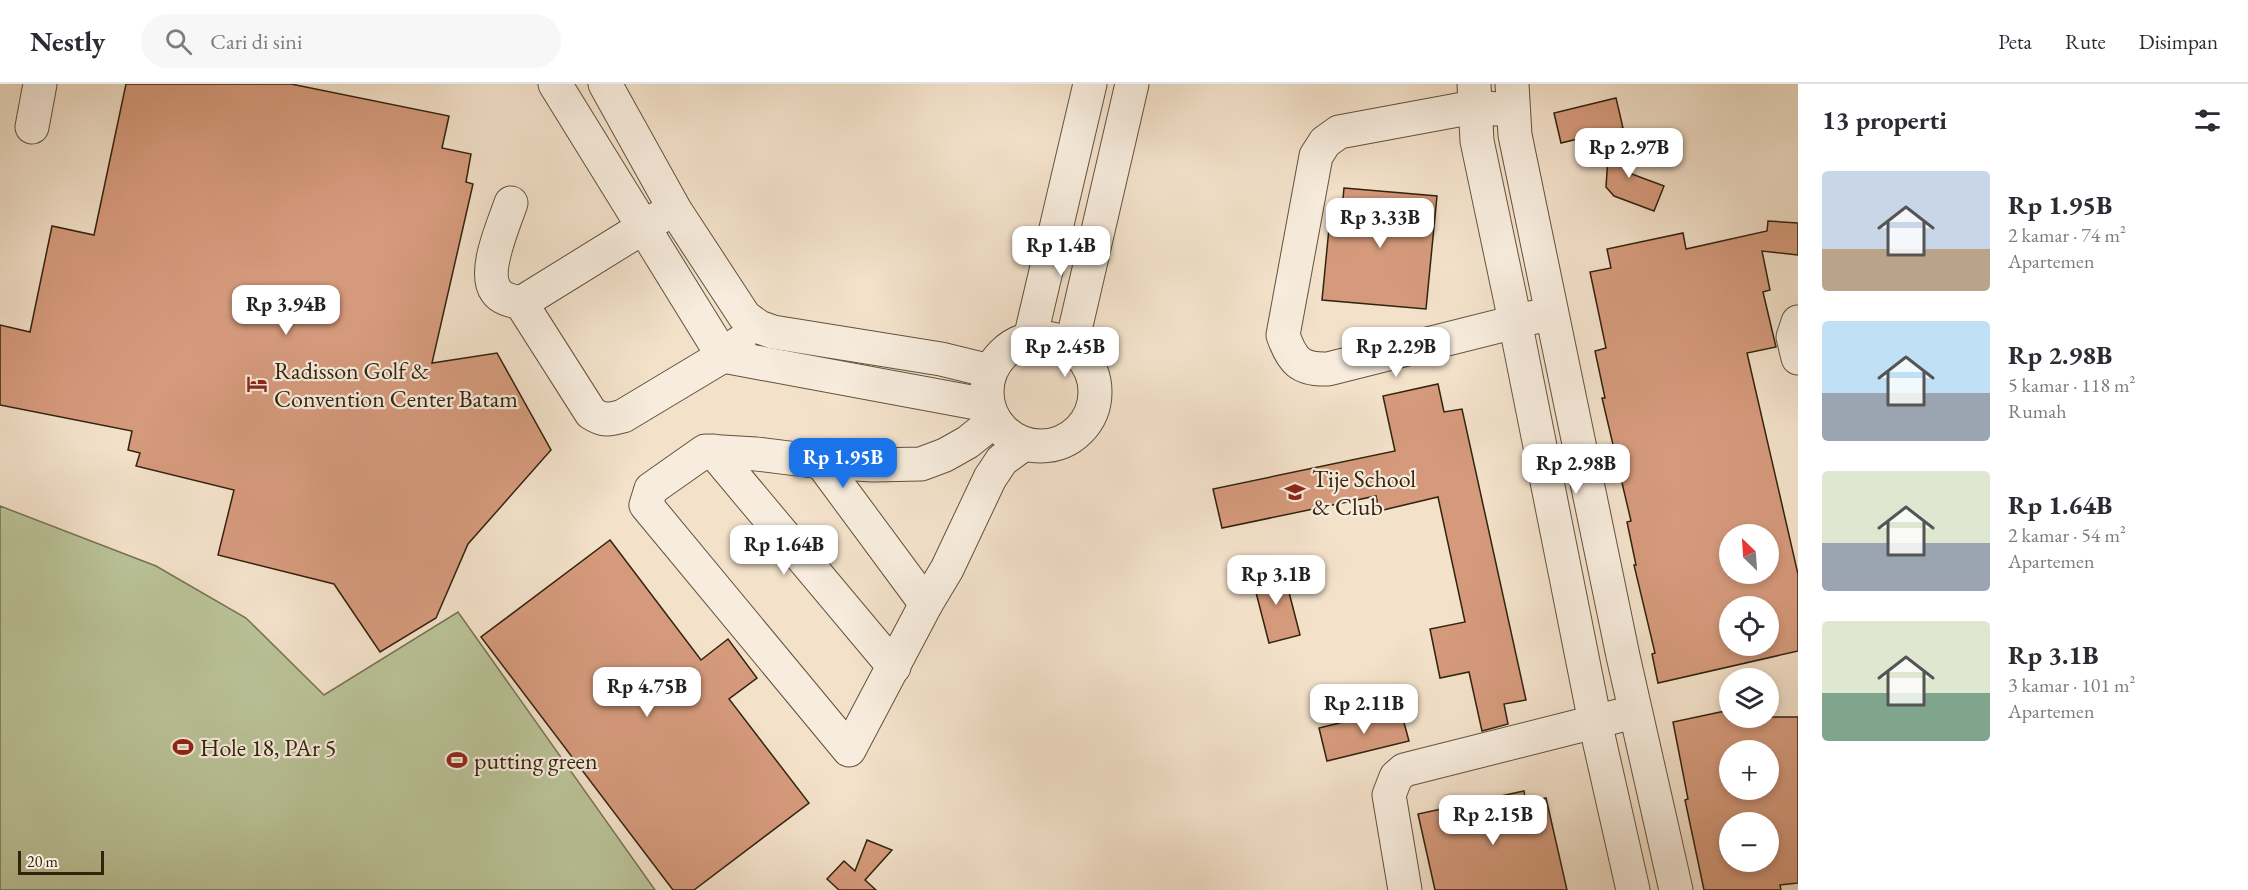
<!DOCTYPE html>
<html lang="id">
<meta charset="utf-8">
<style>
:root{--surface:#fff;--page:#f7f7f7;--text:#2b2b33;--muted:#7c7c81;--line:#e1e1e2;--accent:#1a73e8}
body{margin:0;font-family:"EB Garamond",serif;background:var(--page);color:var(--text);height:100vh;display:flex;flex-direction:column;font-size:22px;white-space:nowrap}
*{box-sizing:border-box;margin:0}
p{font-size:20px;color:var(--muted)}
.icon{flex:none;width:33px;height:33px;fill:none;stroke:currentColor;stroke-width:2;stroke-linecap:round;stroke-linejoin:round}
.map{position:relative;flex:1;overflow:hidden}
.sheet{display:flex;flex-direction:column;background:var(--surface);width:450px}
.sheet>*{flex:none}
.needle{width:39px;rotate:335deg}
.tools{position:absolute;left:1719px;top:440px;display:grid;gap:12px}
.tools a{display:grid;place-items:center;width:60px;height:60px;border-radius:50%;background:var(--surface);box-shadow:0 3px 9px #0003;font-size:30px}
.scale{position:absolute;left:18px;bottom:15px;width:86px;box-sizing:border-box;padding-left:6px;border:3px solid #32230d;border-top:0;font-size:16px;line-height:21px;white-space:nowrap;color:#32230d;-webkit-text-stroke:4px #f7ecdd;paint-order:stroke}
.price{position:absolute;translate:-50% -51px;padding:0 14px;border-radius:12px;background:#fff;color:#222;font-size:20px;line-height:39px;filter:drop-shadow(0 2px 3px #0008)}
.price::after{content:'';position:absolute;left:50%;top:36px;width:18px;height:14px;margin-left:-9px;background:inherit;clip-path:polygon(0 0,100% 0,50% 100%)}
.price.selected{background:var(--accent);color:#fff}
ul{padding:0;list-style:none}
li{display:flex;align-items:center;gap:18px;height:150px;padding:0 24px}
li span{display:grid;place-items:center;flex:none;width:168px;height:120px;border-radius:6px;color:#555}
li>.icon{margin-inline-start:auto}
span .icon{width:72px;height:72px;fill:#fffc;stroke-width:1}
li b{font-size:26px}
h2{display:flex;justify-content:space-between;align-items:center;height:72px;padding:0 24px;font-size:26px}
header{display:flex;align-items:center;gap:36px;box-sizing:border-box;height:84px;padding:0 30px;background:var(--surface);border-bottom:2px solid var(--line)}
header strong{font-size:28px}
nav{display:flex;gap:33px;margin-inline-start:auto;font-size:21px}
.search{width:420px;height:54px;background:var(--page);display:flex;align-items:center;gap:15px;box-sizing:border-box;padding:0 21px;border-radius:33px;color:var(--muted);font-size:22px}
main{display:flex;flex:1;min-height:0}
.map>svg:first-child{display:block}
</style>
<header>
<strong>Nestly</strong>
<div class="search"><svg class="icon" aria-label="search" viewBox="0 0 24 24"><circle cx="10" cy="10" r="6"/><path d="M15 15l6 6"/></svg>Cari di sini</div>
<nav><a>Peta</a><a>Rute</a><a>Disimpan</a></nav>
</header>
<main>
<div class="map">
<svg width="1798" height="806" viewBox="0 0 1798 806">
<rect width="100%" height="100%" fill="#f3e1ca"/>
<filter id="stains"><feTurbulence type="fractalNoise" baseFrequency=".00333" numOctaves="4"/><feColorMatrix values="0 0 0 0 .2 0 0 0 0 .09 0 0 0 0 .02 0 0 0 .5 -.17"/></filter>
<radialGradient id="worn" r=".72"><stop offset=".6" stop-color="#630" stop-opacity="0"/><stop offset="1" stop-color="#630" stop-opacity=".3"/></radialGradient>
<path fill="#bac398" stroke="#767352" stroke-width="1.5" d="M0,422L156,482L246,534L324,611L458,528L655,806H0Z"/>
<g fill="#d59a7c" stroke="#32230d" stroke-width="1.5" fill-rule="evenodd">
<path d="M126,0H291L449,32L442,64L471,70L466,98L473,100L432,279L497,269L551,366L468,460L436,534L380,568L334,500L218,471L234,406L136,382L140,369L128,366L132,347L0,321V241L30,248L52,142L94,151Z"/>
<path d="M1616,14L1623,44L1561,59L1554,29Z"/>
<path d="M1609,58L1631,59L1629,89L1664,102L1654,127L1614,112L1606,103Z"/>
<path d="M1344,104L1437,112L1426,225L1322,216L1331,124L1342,125Z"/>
<path d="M1768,137L1798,139V171L1762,167L1770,206L1763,208L1776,263L1747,269L1798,490V567L1658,599L1652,570L1655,569L1634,481H1636L1627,438L1631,437L1602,314H1605L1595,267L1606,264L1590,188L1611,184L1607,165L1683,149L1686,165L1767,147ZM1730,450H1768V489H1730ZM1730,522H1768V561H1730Z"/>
<path d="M1438,300L1444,328L1462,325L1526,616L1504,620L1508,640L1482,647L1469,588L1440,594L1430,545L1465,538L1438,413L1379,427L1376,412L1222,444L1213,405L1395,367L1383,312Z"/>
<path d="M610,456L701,576L728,555L757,594L729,615L809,719L694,806H673L481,553Z"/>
<path d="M1283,485L1300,551L1269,559L1252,493Z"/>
<path d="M1400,624L1409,657L1327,677L1319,644Z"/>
<path d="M1730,626V633H1798V799L1780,801L1781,806H1704L1685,716L1688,715L1673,638ZM1730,666H1768V705H1730ZM1730,738H1768V777H1730Z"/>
<path d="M1524,707L1526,719L1546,714L1567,806H1435L1418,730Z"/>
<path d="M867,756L892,766L865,796L876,806H839L827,795L844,777L855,787Z"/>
</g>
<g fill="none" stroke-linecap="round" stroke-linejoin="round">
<g stroke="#62523c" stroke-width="35">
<g id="minor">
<path d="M555,0L723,272L987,321"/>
<path d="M605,0L675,126L745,233L759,243L773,248L941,275L990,287"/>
<path d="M1474,0L1477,57L1515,237L1595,638L1633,806"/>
<path d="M1512,0L1515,51L1623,572L1676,806"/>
<path d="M1497,25L1474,23L1339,48L1325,58L1316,72L1283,251C1292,277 1300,286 1328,285L1535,233"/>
<path d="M32,43L40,0"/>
<path d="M511,119C504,140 482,188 496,207C501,215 513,217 521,219L591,329C603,337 609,336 623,332L723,272L739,259"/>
<path d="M521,219L660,133"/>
<path d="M1798,238L1793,253L1798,274"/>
<circle cx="1041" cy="308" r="54"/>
<path d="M1030,255L1090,0"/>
<path d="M1071,263L1132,0"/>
<path d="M994,337L968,358L945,371L921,380L873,381L821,378L756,370L705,367L651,405L646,421L849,666L926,520L947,485L990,394L1002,376L1024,360"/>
<path d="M713,367L894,583"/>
<path d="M821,378L926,520"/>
<path d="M1405,806L1389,711L1396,693L1404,686L1618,632"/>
</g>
</g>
<use href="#minor" stroke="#f7ecdd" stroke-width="33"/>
</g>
<defs>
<g id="hotel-bare" transform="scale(1.62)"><path d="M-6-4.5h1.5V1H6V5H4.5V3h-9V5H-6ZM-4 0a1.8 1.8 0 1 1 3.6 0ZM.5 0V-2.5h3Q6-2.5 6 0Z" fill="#8f2418" stroke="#f7ecdd" stroke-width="2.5" paint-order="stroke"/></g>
<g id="school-bare" transform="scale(1.62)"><path d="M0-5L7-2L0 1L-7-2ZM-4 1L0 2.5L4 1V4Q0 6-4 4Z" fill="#8f2418" stroke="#f7ecdd" stroke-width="2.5" paint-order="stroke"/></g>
<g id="stadium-bare" transform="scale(1.62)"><path d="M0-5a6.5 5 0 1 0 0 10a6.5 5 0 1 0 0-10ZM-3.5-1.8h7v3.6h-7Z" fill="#8f2418" stroke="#f7ecdd" stroke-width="2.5" paint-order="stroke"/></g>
</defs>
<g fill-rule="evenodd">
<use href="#hotel-bare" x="257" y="300"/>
<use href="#school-bare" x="1295" y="408"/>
<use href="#stadium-bare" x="183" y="663"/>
<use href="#stadium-bare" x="457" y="676"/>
</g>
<g text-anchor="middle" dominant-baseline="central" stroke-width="4.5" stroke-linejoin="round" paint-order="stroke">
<g font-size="24" fill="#32230d" stroke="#f7ecdd" text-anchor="start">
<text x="274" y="286">Radisson Golf &amp;<tspan x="274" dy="28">Convention Center Batam</tspan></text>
<text x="1312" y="394">Tije School<tspan x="1312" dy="28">&amp; Club</tspan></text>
<text x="200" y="663">Hole 18, PAr 5</text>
<text x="474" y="676">putting green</text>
</g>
</g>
<rect width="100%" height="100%" filter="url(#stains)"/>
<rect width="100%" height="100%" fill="url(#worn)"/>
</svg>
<div class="tools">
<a><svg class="needle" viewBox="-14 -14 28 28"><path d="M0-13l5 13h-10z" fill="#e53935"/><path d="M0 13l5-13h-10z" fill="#7c7c81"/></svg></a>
<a><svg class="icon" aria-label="locate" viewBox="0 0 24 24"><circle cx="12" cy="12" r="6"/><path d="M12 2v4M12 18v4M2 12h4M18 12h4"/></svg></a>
<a><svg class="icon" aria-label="layers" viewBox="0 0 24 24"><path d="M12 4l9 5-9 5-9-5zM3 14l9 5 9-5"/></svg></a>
<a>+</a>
<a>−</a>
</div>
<div class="scale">20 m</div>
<b class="price" style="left:1629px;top:95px">Rp 2.97B</b>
<b class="price" style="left:1380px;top:165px">Rp 3.33B</b>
<b class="price" style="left:1061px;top:193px">Rp 1.4B</b>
<b class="price" style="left:286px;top:252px">Rp 3.94B</b>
<b class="price" style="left:1065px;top:294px">Rp 2.45B</b>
<b class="price" style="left:1396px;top:294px">Rp 2.29B</b>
<b class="price selected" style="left:843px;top:405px">Rp 1.95B</b>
<b class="price" style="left:1576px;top:411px">Rp 2.98B</b>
<b class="price" style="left:784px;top:492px">Rp 1.64B</b>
<b class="price" style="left:1276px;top:522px">Rp 3.1B</b>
<b class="price" style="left:647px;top:634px">Rp 4.75B</b>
<b class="price" style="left:1364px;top:651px">Rp 2.11B</b>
<b class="price" style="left:1493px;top:762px">Rp 2.15B</b>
</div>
<section class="sheet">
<h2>13 properti<svg class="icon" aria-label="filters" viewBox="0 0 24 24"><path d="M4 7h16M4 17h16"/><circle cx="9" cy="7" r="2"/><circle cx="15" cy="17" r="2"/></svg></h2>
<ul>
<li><span style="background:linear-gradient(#c9d6e8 65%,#b9a48a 0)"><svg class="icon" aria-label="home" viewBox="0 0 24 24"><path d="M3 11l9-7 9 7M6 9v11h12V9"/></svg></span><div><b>Rp 1.95B</b><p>2 kamar · 74 m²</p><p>Apartemen</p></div></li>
<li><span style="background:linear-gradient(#bfe0f5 60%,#9aa5b1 0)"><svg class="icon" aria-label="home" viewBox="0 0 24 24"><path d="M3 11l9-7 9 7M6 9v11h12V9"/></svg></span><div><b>Rp 2.98B</b><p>5 kamar · 118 m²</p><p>Rumah</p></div></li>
<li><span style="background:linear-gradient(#dfe7d0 60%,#9aa5b1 0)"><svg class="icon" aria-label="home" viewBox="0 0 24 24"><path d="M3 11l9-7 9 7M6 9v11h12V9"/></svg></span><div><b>Rp 1.64B</b><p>2 kamar · 54 m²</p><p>Apartemen</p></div></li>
<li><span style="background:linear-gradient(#dfe7d0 60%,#7fa58c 0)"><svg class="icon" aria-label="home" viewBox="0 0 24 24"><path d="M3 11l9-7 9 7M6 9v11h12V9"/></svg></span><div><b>Rp 3.1B</b><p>3 kamar · 101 m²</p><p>Apartemen</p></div></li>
</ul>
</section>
</main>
